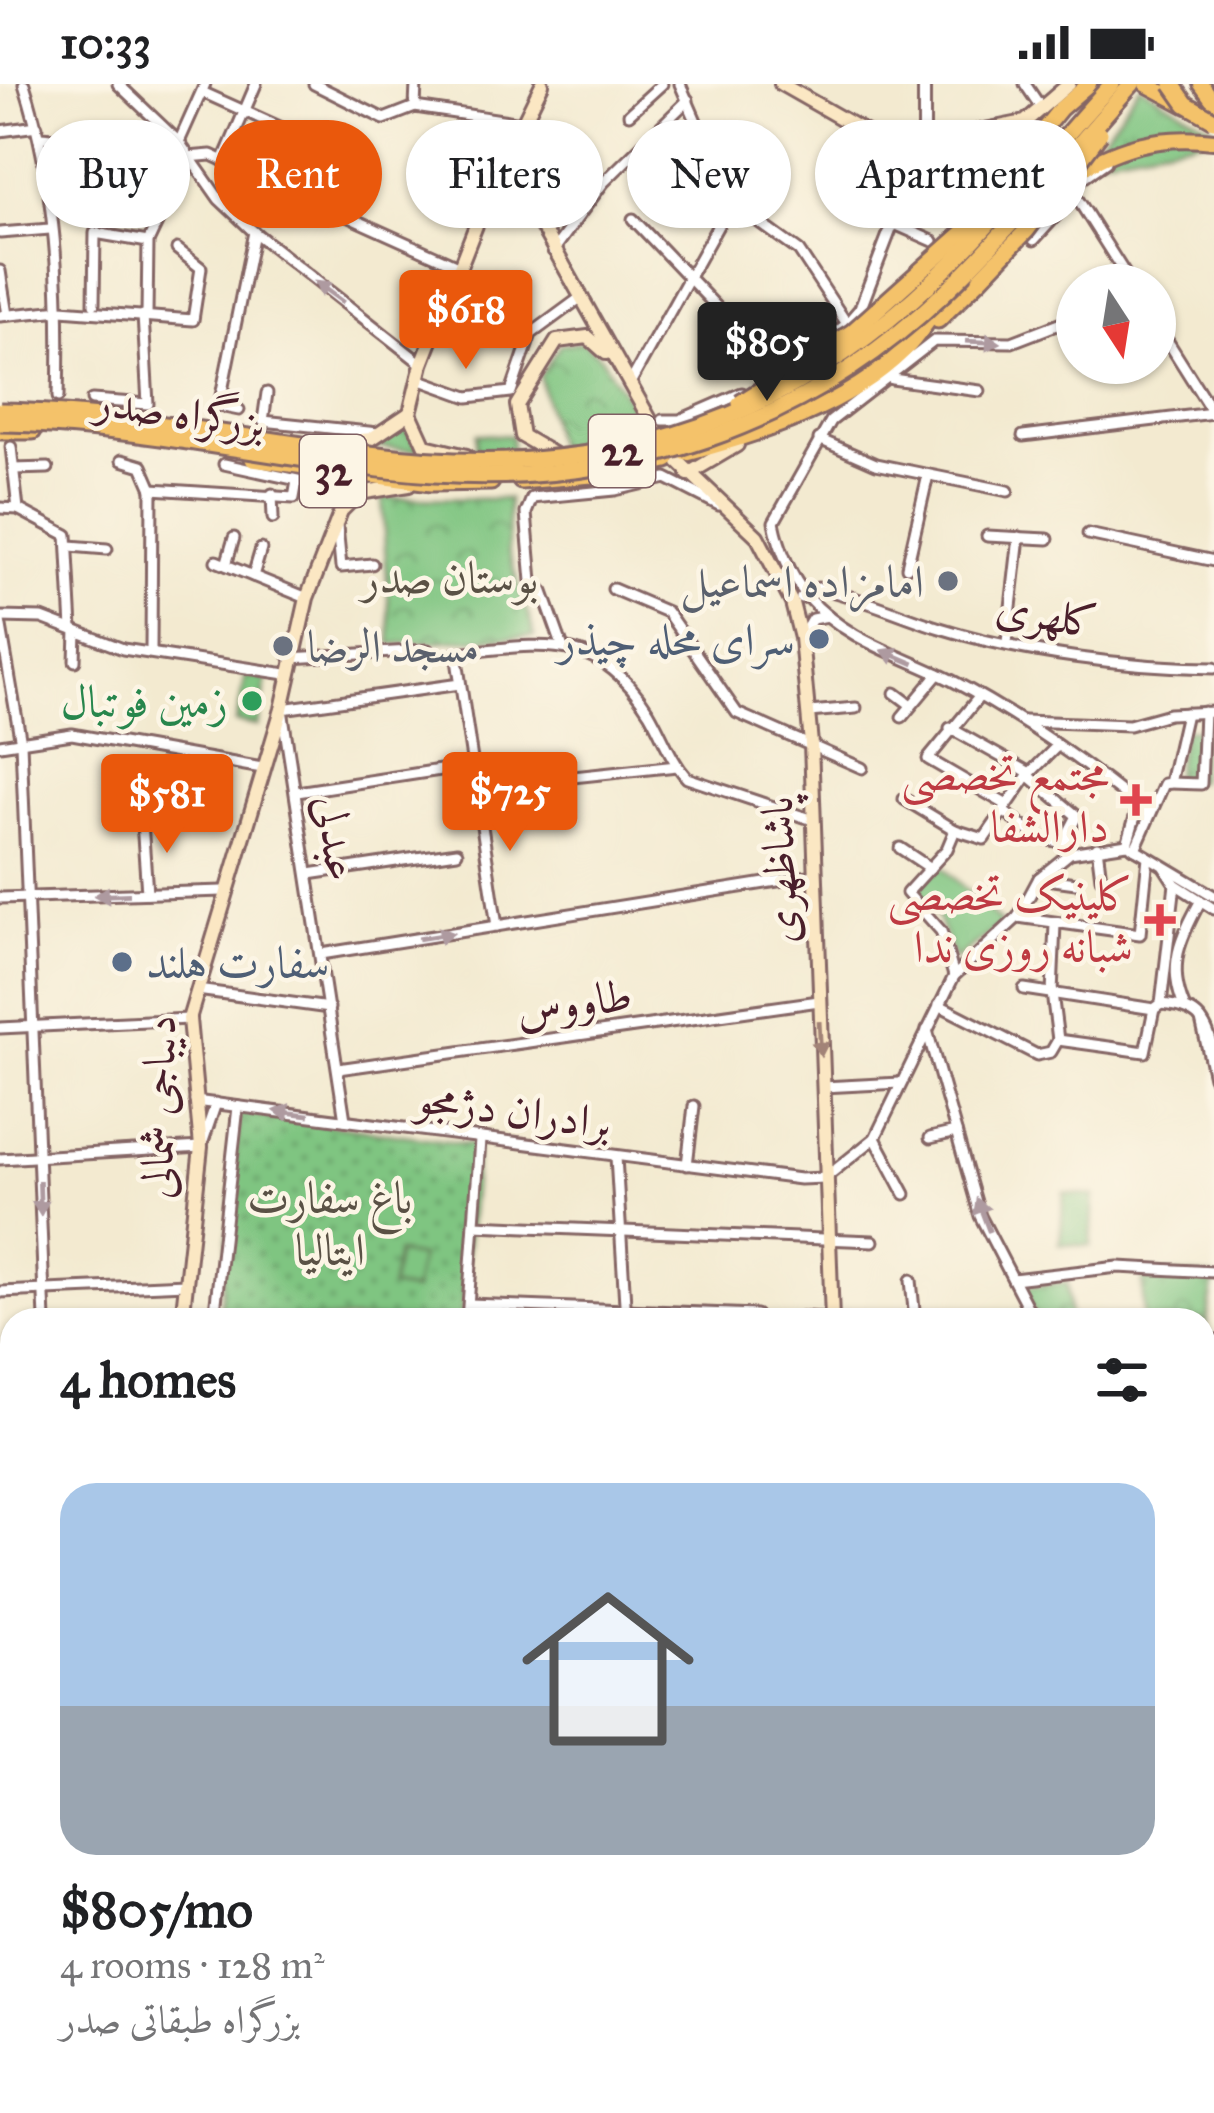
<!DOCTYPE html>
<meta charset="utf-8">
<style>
:root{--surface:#fff;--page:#f2f2f2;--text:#202124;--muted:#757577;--line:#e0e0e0;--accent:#ea580c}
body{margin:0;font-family:"IM FELL Great Primer",Amiri,serif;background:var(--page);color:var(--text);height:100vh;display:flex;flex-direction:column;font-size:45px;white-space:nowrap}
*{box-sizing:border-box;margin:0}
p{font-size:39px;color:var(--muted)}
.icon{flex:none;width:66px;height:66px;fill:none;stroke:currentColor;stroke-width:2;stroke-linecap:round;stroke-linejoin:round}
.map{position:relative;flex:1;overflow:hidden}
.panel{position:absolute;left:0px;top:1224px;width:1215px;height:807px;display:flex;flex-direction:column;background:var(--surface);border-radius:36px 36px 0 0;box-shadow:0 3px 9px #0004}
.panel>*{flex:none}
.guide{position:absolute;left:36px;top:36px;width:1143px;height:108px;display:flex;gap:24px}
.needle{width:78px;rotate:168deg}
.tools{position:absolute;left:1056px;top:180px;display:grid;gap:24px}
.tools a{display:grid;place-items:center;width:120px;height:120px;border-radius:50%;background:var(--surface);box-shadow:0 3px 9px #0004;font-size:60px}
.price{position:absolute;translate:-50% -102px;padding:0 27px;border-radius:12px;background:var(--accent);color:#fff;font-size:39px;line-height:78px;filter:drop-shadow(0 3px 6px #0008)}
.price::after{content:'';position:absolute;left:50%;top:72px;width:36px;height:27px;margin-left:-18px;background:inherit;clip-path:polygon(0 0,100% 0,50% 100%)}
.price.current{background:#222;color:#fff}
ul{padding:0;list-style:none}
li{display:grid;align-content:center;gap:24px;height:636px;padding:0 60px}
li+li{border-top:3px solid var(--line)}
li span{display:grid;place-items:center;height:372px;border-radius:36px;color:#555}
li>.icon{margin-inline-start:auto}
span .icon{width:216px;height:216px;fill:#fffc;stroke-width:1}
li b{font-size:51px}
h2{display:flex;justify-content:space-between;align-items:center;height:144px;padding:0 60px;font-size:51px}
.pill{padding:0 42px;border-radius:54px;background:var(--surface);box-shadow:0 3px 9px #0004;font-size:42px;line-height:108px}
.pill.current{background:var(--accent);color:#fff}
.status{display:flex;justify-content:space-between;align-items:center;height:84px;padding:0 60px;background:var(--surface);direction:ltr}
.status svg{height:33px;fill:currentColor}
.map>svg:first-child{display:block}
</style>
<div class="status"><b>10:33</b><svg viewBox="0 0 49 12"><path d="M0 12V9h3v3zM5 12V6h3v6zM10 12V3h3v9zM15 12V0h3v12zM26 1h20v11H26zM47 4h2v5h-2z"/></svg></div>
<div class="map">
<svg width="1214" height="2029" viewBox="0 0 1214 2029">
<defs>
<pattern id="grass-tufts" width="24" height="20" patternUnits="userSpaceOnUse" patternTransform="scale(3)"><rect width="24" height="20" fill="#7fc581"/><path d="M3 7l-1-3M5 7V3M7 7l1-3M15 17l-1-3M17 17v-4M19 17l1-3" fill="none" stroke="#6a9f6a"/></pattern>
<pattern id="park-crowns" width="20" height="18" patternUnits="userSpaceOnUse" patternTransform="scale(3)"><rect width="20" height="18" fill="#7fc581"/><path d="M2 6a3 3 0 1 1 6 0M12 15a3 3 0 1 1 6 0" fill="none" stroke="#6a9f6a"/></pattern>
<pattern id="garden-dots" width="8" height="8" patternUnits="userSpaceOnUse" patternTransform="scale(3)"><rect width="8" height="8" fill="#7fc581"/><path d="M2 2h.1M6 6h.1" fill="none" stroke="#6a9f6a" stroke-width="1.8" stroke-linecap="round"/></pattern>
</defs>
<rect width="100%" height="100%" fill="#fcf5e5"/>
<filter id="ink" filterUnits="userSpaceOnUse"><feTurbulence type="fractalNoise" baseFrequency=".00833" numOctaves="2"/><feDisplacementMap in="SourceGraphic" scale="24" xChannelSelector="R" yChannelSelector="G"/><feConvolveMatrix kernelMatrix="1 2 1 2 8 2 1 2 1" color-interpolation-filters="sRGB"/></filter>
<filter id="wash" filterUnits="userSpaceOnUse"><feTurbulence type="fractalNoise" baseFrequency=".004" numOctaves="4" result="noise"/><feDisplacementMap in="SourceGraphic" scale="48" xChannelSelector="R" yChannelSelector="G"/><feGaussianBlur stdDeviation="2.7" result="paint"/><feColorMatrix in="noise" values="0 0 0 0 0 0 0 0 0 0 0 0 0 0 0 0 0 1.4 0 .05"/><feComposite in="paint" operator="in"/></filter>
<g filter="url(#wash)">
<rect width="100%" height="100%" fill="#f3ead0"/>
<g fill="url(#grass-tufts)" stroke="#647256" stroke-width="3">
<path d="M1140,2L1214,44V53L1086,76Z"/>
<path d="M407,334L410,352L422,367L367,362L391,351Z"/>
<path d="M477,350L512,352L511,368L476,366Z"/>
<path d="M12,1756V1905C5,1880 0,1841 7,1819L0,1801V1762Z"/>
</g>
<g fill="url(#park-crowns)" stroke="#647256" stroke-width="3">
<path d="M583,258L601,273L650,352L583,366L556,365L540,292L560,261Z"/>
<path d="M382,414L508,415V468L535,552L391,560Z"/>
<path d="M1184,645L1202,646L1199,697L1173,696Z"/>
<path d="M1143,1187L1214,1193L1203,1266V1236H1143Z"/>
<path d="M1067,1199L1070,1236H1038L1022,1203Z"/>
</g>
<path fill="url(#garden-dots)" stroke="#647256" stroke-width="3" d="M240,1029L477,1061L461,1236H219Z"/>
<g fill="#7fc581" stroke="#647256" stroke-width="3">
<path d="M246,592L267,595L258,642L236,638Z"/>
<path d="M940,781L1002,840L955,876L937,832L913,807Z"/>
<path d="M1064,1109L1094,1112L1091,1162L1060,1160Z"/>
<path d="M397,1169L420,1173L413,1207L391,1203Z"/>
</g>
</g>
<g filter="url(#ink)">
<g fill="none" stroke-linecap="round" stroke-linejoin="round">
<g stroke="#856665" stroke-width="15">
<g id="minor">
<path d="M24,0C56,99 61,210 58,313"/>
<path d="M118,0L179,58L219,115L254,148L422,280"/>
<path d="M314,0L384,35L415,23L522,39"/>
<path d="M680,0L731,118L799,167L847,240L817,262"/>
<path d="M1025,0L1042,25"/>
<path d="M202,8L293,49"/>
<path d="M415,23L416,0"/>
<path d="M629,30L662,0"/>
<path d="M0,47L37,42"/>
<path d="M41,53L88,57"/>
<path d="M179,58L205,0"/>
<path d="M188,73L211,71L460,183"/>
<path d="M223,77L256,0"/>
<path d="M1106,78L1070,103L1132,201"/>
<path d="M863,96L904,112"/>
<path d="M102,99L161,129"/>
<path d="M633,135L733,240"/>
<path d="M892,139L933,157"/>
<path d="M0,149L50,145"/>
<path d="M1034,156L1075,111"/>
<path d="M553,167L603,99L688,16"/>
<path d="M0,187L7,231"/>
<path d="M94,220L95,149L148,158"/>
<path d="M147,231L148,158L188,73"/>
<path d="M0,232L61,226L193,236L201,184L177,165"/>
<path d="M1077,233L1012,258L934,257L831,337L774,438C779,463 791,494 808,513C846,557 902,571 951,596C1020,632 1092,684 1148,730"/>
<path d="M1155,237L1213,329"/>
<path d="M418,295L468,313L511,308L531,250L580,214"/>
<path d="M892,295L980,307"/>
<path d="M629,301L731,118"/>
<path d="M267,309L263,337L378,349"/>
<path d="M92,316L148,320L143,231"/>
<path d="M239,326L219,322L254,148"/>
<path d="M663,336H680L742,309"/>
<path d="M1023,352L1213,329"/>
<path d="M819,355L876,380L1008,407"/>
<path d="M11,363L18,425"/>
<path d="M122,376L142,382L152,405"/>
<path d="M224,380L325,402L335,413"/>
<path d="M13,385L48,384"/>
<path d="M152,405L294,414L297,397"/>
<path d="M272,410L273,434"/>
<path d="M0,424L18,425L67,451L72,545"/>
<path d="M337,442L341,483L372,480"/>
<path d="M1088,450L1214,477"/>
<path d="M987,452L1048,455"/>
<path d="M70,462L107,465"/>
<path d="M216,477L307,514"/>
<path d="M226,481L234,454"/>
<path d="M907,483L928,391"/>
<path d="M253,492L261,465"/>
<path d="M613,505L667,528L737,629L862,684"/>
<path d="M801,514L818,504C861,513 898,531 940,544C1024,570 1126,583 1214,584"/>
<path d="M0,533L42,534L123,565L286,590"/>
<path d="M0,537L21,659L45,1236"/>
<path d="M802,552L812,535L828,532"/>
<path d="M1007,558L1019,453"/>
<path d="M562,561L543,508L532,497L526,429L532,414L615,406L666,394L719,421"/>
<path d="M151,568L152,405"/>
<path d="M290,574L428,566"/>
<path d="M75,577L76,547"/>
<path d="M895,609L911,621"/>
<path d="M979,613L928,675L1007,721"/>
<path d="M809,628L856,624"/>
<path d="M902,633L938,590"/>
<path d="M1024,637L1129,641L1169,630L1214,628"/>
<path d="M950,644L1030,689"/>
<path d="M0,661L72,650L262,684"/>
<path d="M1028,691L1077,732L1066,753L1070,769"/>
<path d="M1170,699L1201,700L1204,628"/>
<path d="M479,703L677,682"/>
<path d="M297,708L447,685"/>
<path d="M904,715L955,746L984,755L1028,691L1057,662"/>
<path d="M1003,727L1037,753L1068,760"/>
<path d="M142,738L147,809"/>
<path d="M1127,760L1137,726"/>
<path d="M1097,763L1101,794"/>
<path d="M1132,763L1214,812"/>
<path d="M900,764L930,784"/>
<path d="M1135,765L1164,700L1170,699L1186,629"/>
<path d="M1164,783L1175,800L1214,825"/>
<path d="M309,790L457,768"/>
<path d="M1039,794L1076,799"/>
<path d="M0,814L223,807"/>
<path d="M1018,833L1140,850L1148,773"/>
<path d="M1055,840L1052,909L1058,956"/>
<path d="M497,842L456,569C540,561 597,545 649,628C662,650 670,675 687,694L813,736"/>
<path d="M321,870L815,791"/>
<path d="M954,892L941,847L907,809L947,765L955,746"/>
<path d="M1024,905L1154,925L1161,920C1196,923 1206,933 1214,968"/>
<path d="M197,906L329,924"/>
<path d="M1161,920L1175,800"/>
<path d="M939,921L1037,971L1051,968L1058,956"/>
<path d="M1184,922C1167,882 1180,855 1200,818"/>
<path d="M1201,936L1214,993"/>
<path d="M0,944L189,935"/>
<path d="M927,946L980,1132L1034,1236"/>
<path d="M1058,956L1145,968L1154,925"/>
<path d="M338,985L819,917"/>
<path d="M823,1003L900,999"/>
<path d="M195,1017L800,1095L825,1094L875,1054L954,892L1018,833L1039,794L1070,769L1127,760"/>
<path d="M345,1036L282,625L460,600"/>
<path d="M875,1054L905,1110"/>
<path d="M930,1054L956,1048"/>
<path d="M616,1073L626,1236"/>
<path d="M0,1075L201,1063L216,1019"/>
<path d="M687,1081L694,1022"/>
<path d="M474,1141L873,1157"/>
<path d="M1013,1195L1118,1183L1214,1188"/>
<path d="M911,1196L915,1236"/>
<path d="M0,1208L186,1200"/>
<path d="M469,1220L756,1231"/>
<path d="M801,1233L832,1234"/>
<path d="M214,1236L238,1023"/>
<path d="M467,1236L480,1056"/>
<path d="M1203,1312L1214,1256"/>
<path d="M1203,1320L1214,1328"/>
<path d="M0,1363L12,1362"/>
<path d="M0,1424H12"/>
<path d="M1203,1488L1214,1506"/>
<path d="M0,1658L12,1656"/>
<path d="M6,1698L12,1697"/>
<path d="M1203,1739L1214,1802"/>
<path d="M1203,1913H1214"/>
<path d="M1203,1975H1214"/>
<path d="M0,1993L12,2003"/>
<path d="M283,2019L284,2029"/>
<path d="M663,2019V2029"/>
<path d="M397,2022L400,2019"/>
<path d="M482,2026L519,2021"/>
<path d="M40,2027L88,2019"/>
<path d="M1135,2029L1214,2027"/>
</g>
</g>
<g stroke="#856665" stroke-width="16">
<path id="tertiary" d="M847,240L860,225L924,58V0"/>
</g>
<g stroke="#856665" stroke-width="18">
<g id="secondary">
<path d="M781,0L874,53L924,58L1025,38L1069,0"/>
<path d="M505,77L658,350"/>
<path d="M324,360L371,355L410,329"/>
<path d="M553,370L522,352L517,321L557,257L588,253L606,269"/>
<path d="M467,372L425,362L410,329L422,280L487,113L542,0"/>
<path d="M679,378L757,452L792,519L801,554L811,660L832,1236"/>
<path d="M688,390L737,361"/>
<path d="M182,1236L201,1063L189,935L282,625L307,514L341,427L359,409L409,401"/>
<path d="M1203,1706L1214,1709"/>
<path d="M870,2019L871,2029"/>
</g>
</g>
<g stroke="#856665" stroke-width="20">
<g id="primary">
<path d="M1146,0L1187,22"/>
<path d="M1201,0L1214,18"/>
<path d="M1068,93C1115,63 1158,50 1214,57"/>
<path d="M970,136L1060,25L1089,0"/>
<path d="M0,1438H12"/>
<path d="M1203,1445H1214"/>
<path d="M0,1454L12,1455"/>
<path d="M1203,1467L1214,1466"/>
</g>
</g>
<g stroke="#856665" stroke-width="21">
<g id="trunk">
<path d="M938,236L980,195"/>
<path d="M0,347H33"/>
<path d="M687,369C763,348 846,323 904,266C919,251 931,231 944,214"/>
<path d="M253,375L431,399L491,398"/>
<path d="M521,397L604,390L667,376"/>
</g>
</g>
<use href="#minor" stroke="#fff" stroke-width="9"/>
<use href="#tertiary" stroke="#fff" stroke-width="10"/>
<use href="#secondary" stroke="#fbe7c3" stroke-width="12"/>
<use href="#primary" stroke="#f4c26a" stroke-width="14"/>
<use href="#trunk" stroke="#f4c26a" stroke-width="15"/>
<g stroke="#856665" stroke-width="21" stroke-linecap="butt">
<g id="trunk-bridge">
<path d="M1172,0L1186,20L1214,36"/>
<path d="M980,195L1027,146L1100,49"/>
<path d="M740,319L852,248L984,130"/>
<path d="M0,327C125,329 246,355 369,370C589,398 772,350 935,195C999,134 1052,65 1112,0"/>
<path d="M0,339C147,341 289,380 434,390C625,403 804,343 943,210C1011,146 1068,70 1132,0"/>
</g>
</g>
<use href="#trunk-bridge" stroke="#f4c26a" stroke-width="15"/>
</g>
<defs><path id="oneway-solid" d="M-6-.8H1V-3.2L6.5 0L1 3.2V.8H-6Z" transform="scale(3)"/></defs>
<g fill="#ae9aa0">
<use href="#oneway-solid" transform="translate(329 208) rotate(-144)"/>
<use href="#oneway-solid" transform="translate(983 258) rotate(3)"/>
<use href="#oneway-solid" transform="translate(898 573) rotate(-157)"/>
<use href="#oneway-solid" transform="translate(112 811) rotate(178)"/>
<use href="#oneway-solid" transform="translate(436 852) rotate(-9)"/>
<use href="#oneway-solid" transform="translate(292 1029) rotate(-173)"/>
<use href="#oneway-solid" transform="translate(40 1114) rotate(88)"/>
<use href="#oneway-solid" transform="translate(983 1131) rotate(-111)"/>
</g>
<use fill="#a28377" href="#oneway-solid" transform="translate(820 955) rotate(87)"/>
</g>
<g fill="#6b7280" stroke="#fcf5e5" stroke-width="4.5">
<circle cx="948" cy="497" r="12"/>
<circle cx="283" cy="562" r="12"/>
</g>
<g fill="#5c6f8a" stroke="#fcf5e5" stroke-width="4.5">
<circle cx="819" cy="555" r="12"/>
<circle cx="122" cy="878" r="12"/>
</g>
<circle fill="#2e9e5b" stroke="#fcf5e5" stroke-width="4.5" cx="252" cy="617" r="12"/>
<g fill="#e0444e" stroke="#fcf5e5" stroke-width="4.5">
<path d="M1130 698h12v12h12v12h-12v12h-12v-12h-12v-12h12z"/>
<path d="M1154 818h12v12h12v12h-12v12h-12v-12h-12v-12h12z"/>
</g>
<g text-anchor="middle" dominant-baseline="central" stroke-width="9" stroke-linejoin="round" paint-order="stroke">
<g fill="#fcf5e5" stroke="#7f5f63" stroke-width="3">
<rect x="589" y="331" width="66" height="72" rx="9"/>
<rect x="300" y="351" width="66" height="72" rx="9"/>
</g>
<g font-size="42" font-weight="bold" fill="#4a1f2b">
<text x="622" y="367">22</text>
<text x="333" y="387">32</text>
</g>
<g font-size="45" fill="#4a1f2b" stroke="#fcf5e5">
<text transform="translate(180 328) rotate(8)">بزرگراه صدر</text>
<text transform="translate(1047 530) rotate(10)">کلهری</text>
<text transform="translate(337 754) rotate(82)">عبدلی</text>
<text transform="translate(779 786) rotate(-92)">پاشاظهری</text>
<text transform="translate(574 918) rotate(-8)">طاووس</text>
<text transform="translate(158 1023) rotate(-89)">دیباجی شمالی</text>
<text transform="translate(514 1026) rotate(8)">برادران دژمجو</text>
</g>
<g font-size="45" fill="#5a5145" stroke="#fcf5e5">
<text x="450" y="493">بوستان صدر</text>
<text x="330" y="1113">باغ سفارت<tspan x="330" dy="52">ایتالیا</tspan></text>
</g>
<g font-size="45" fill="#5b616d" stroke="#fcf5e5" text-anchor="end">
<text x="924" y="497">امامزاده اسماعیل</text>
<text x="307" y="562" text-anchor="start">مسجد الرضا</text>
</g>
<g font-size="45" fill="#4e5e75" stroke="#fcf5e5" text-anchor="end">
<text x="795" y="555">سرای محله چیذر</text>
<text x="146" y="878" text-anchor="start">سفارت هلند</text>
</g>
<g font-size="45" fill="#27864d" stroke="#fcf5e5" text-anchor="end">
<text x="228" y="617">زمین فوتبال</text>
</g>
<g font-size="45" fill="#be3a42" stroke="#fcf5e5" text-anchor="end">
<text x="1109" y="690">مجتمع تخصصی<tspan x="1109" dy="52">دارالشفا</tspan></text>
<text x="1133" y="810">کلینیک تخصصی<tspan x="1133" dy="52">شبانه روزی ندا</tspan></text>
</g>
</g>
</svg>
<div class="tools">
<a><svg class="needle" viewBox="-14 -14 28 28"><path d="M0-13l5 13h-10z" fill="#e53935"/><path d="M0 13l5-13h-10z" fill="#757577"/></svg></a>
</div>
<b class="price" style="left:466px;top:288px">$618</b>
<b class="price current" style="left:767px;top:320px">$805</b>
<b class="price" style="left:510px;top:770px">$725</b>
<b class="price" style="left:167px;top:772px">$581</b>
<div class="guide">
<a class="pill">Buy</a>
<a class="pill current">Rent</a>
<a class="pill">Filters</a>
<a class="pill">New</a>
<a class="pill">Apartment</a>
</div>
<section class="panel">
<h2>4 homes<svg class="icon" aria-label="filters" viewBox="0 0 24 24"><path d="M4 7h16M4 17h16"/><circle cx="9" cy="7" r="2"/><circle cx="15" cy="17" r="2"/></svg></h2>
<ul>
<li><span style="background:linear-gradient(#a9c7e8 60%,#9aa5b1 0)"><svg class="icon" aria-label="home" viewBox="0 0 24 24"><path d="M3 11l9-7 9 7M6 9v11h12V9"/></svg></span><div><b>$805/mo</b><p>4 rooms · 128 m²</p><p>بزرگراه طبقاتی صدر</p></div></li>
</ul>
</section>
</div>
